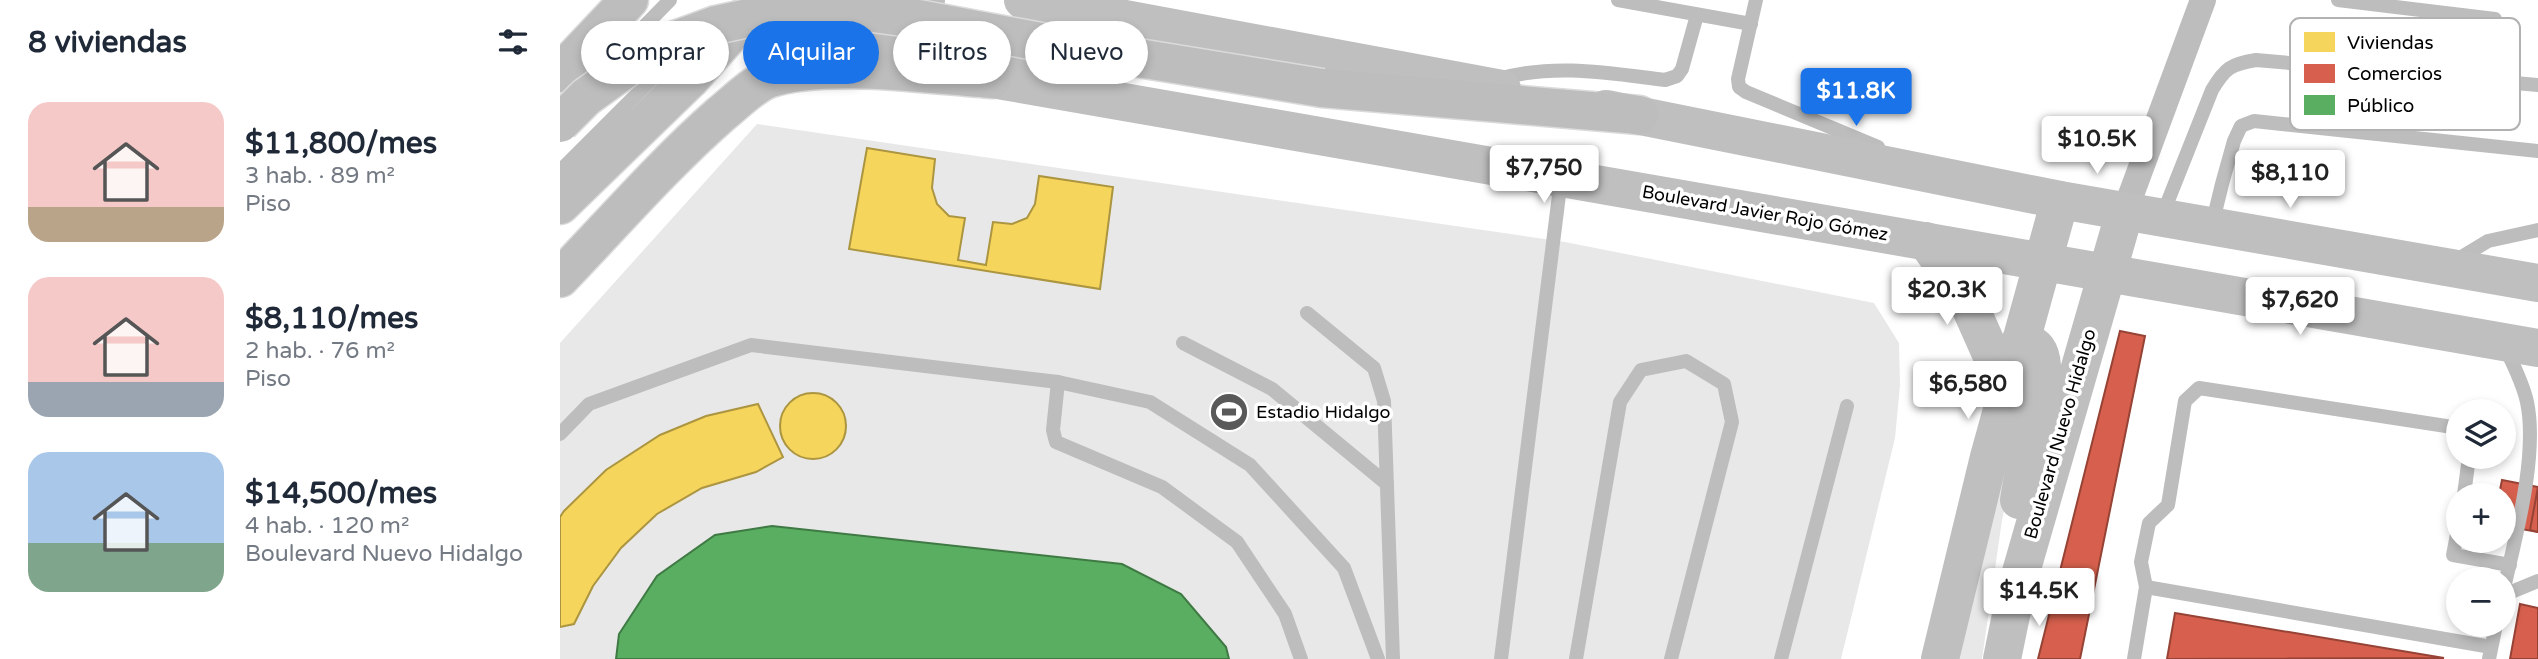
<!DOCTYPE html>
<html lang="es">
<meta charset="utf-8">
<style>
:root{--surface:#fff;--page:#f2f2f3;--text:#1f2937;--muted:#747a83;--accent:#1a73e8}
body{margin:0;font-family:"Varela Round",sans-serif;background:var(--page);color:var(--text);height:100vh;display:flex;flex-direction:column;font-size:26px;white-space:nowrap}
*{box-sizing:border-box;margin:0}
p{font-size:23px;color:var(--muted)}
.icon{flex:none;width:38px;height:38px;fill:none;stroke:currentColor;stroke-width:2;stroke-linecap:round;stroke-linejoin:round}
.map{position:relative;flex:1;overflow:hidden}
.details{display:flex;flex-direction:column;background:var(--surface);width:560px}
.details>*{flex:none}
.banner{position:absolute;left:21px;top:21px;width:665px;height:63px;display:flex;gap:14px}
.fabs{position:absolute;left:1886px;top:399px;display:grid;gap:14px}
.fabs a{display:grid;place-items:center;width:70px;height:70px;border-radius:50%;background:var(--surface);box-shadow:0 4px 10px #0003;font-size:35px}
.price{position:absolute;translate:-50% -60px;padding:0 16px;border-radius:7px;background:#fff;color:#222;font-size:23px;line-height:46px;filter:drop-shadow(0 2px 4px #0008)}
.price::after{content:'';position:absolute;left:50%;top:42px;width:21px;height:16px;margin-left:-10px;background:inherit;clip-path:polygon(0 0,100% 0,50% 100%)}
.price.on{background:var(--accent);color:#fff}
ul{padding:0;list-style:none}
li{display:flex;align-items:center;gap:21px;height:175px;padding:0 28px}
li span{display:grid;place-items:center;flex:none;width:196px;height:140px;border-radius:21px;color:#555}
li>.icon{margin-inline-start:auto}
span .icon{width:84px;height:84px;fill:#fffc;stroke-width:1}
li b{font-size:30px}
h2{display:flex;justify-content:space-between;align-items:center;height:84px;padding:0 28px;font-size:30px}
.chip{padding:0 24px;border-radius:32px;background:var(--surface);box-shadow:0 4px 10px #0003;font-size:24px;line-height:63px}
.chip.on{background:var(--accent);color:#fff}
main{display:flex;flex:1;min-height:0}
.map>svg:first-child{display:block}
</style>
<main>
<section class="details">
<h2>8 viviendas<svg class="icon" aria-label="filters" viewBox="0 0 24 24"><path d="M4 7h16M4 17h16"/><circle cx="9" cy="7" r="2"/><circle cx="15" cy="17" r="2"/></svg></h2>
<ul>
<li><span style="background:linear-gradient(#f6c9c9 75%,#b9a48a 0)"><svg class="icon" aria-label="home" viewBox="0 0 24 24"><path d="M3 11l9-7 9 7M6 9v11h12V9"/></svg></span><div><b>$11,800/mes</b><p>3 hab. · 89 m²</p><p>Piso</p></div></li>
<li><span style="background:linear-gradient(#f6c9c9 75%,#9aa5b1 0)"><svg class="icon" aria-label="home" viewBox="0 0 24 24"><path d="M3 11l9-7 9 7M6 9v11h12V9"/></svg></span><div><b>$8,110/mes</b><p>2 hab. · 76 m²</p><p>Piso</p></div></li>
<li><span style="background:linear-gradient(#a9c7e8 65%,#7fa58c 0)"><svg class="icon" aria-label="home" viewBox="0 0 24 24"><path d="M3 11l9-7 9 7M6 9v11h12V9"/></svg></span><div><b>$14,500/mes</b><p>4 hab. · 120 m²</p><p>Boulevard Nuevo Hidalgo</p></div></li>
</ul>
</section>
<div class="map">
<svg width="1978" height="659" viewBox="0 0 1978 659">
<rect width="100%" height="100%" fill="#fff"/>
<g fill="#e8e8e8">
<path d="M197,124L1005,242L1314,303L1339,343L1340,385L1335,438L1281,659H0V343Z"/>
<path d="M1461,374L1474,377L1442,520L1422,659H1394Z"/>
</g>
<g fill="#f6d55c" stroke="#ac9540" stroke-width="2">
<path d="M307,148L375,159L372,188L377,204L389,216L405,218L398,260L426,265L433,222L452,224L467,218L475,204L479,176L553,187L540,289L289,249Z"/>
<circle cx="253" cy="426" r="33"/>
<path d="M198,404L223,457L196,472L142,488L97,514L61,548L33,586L14,624L0,627V517L4,511L46,470L100,435L146,416Z"/>
</g>
<g fill="#d6604d" stroke="#964336" stroke-width="2">
<path d="M1560,331L1585,336L1520,659H1478Z"/>
<path d="M1942,480L1978,487V532L1944,526V495H1939Z"/>
<path d="M1978,487V532L1970,530Z"/>
<path d="M1960,604L1978,608V659H1950Z"/>
<path d="M1615,613L1884,658L1607,659Z"/>
</g>
<path fill="#5aae61" stroke="#3f7a44" stroke-width="2" d="M212,526L562,564L621,594L666,647L669,659H56L59,634L97,576L155,535Z"/>
<g fill="none" stroke-linecap="round" stroke-linejoin="round">
<g stroke="#dbdbdb" stroke-width="41">
<g id="primary">
<path d="M265,0L272,10L315,42L373,61"/>
<path d="M0,73L69,0"/>
<path d="M762,88L1079,115"/>
<path d="M0,205L130,79L197,4"/>
<path d="M0,278C53,223 104,164 161,114C175,103 191,86 208,79C263,59 372,75 432,79"/>
</g>
</g>
<g stroke="#bdbdbd" stroke-width="14">
<path d="M1058,0L1191,24"/>
<path d="M1196,0L1178,79L1179,87L1186,92L1318,147"/>
<path d="M1778,0L1935,19"/>
<path d="M55,56L110,0"/>
<path d="M939,79C994,63 1048,73 1105,80L1117,76L1122,69L1137,15"/>
<path d="M0,171L120,51"/>
<path d="M1602,216L1652,90C1665,68 1671,64 1696,60L1978,85"/>
<path d="M1652,225L1662,184L1674,141L1681,126L1694,121L1978,151"/>
<path d="M1895,261L1928,241L1978,230"/>
<path d="M747,313L814,368L824,401L833,659"/>
<path d="M623,343L712,389L827,484"/>
<path d="M498,382L493,430L496,442L602,487L677,542L725,614L741,659"/>
<path d="M0,434L29,404L191,345L498,382L590,402L690,465L784,568L818,659"/>
<path d="M1904,495L1909,457"/>
<path d="M1899,524L1893,555L1950,565"/>
<path d="M1586,587L1581,562L1589,523L1608,505L1625,401L1639,388L1899,428"/>
<path d="M1944,588C1956,535 1978,455 1967,402C1963,383 1953,364 1945,347"/>
<path d="M1944,595L1978,581"/>
<path d="M941,659L1001,179"/>
<path d="M1016,659L1060,402L1081,370L1126,361L1164,384L1172,422L1111,659"/>
<path d="M1221,659L1287,406"/>
<path d="M1574,659L1586,587L1931,647"/>
<path d="M1929,659L1936,625"/>
</g>
<path stroke="#bdbdbd" stroke-width="26" d="M1565,211L1643,0"/>
<g stroke="#bfbfbf" stroke-width="38">
<path d="M366,0C336,57 433,60 468,67"/>
<path d="M463,0L942,89"/>
<path d="M432,79L1978,348"/>
<path d="M1046,109L1500,200L1978,283"/>
<path d="M1366,241L1390,274L1411,309L1447,390"/>
<path d="M1459,500L1482,366C1481,351 1476,343 1460,342"/>
<path d="M1380,659L1429,457L1500,200"/>
<path d="M1442,659L1457,586L1565,211"/>
</g>
<use href="#primary" stroke="#bdbdbd" stroke-width="38"/>
<g stroke="#dbdbdb" stroke-width="41" stroke-linecap="butt">
<path id="primary-bridge" d="M0,123L26,97L94,48L156,25L207,14L252,9L298,11L358,19L486,43L762,88"/>
</g>
<use href="#primary-bridge" stroke="#bdbdbd" stroke-width="38"/>
</g>
<defs>
<g id="stadium-disc" transform="scale(2.0125)"><circle r="9.5" fill="#595959" stroke="#fff"/><path d="M0-5a6.5 5 0 1 0 0 10a6.5 5 0 1 0 0-10ZM-3.5-1.8h7v3.6h-7Z" fill="#fff"/></g>
</defs>
<g fill-rule="evenodd">
<use href="#stadium-disc" x="669" y="412"/>
</g>
<g text-anchor="middle" dominant-baseline="central" stroke-width="7" stroke-linejoin="round" paint-order="stroke">
<g font-size="18" fill="#000" stroke="#fff">
<text transform="translate(1205 213) rotate(10)">Boulevard Javier Rojo Gómez</text>
<text transform="translate(1500 434) rotate(-74)">Boulevard Nuevo Hidalgo</text>
</g>
<g font-size="18" fill="#000" stroke="#fff" text-anchor="start">
<text x="696" y="412">Estadio Hidalgo</text>
</g>
</g>
<rect x="1730" y="18" width="230" height="112" rx="10" fill="#fff" stroke="#b2b2b2" stroke-width="2"/>
<rect x="1744" y="32" width="31" height="20" fill="#f6d55c"/>
<rect x="1744" y="64" width="31" height="19" fill="#d6604d"/>
<rect x="1744" y="95" width="31" height="20" fill="#5aae61"/>
<g font-size="19" fill="#000">
<text x="1787" y="49">Viviendas</text>
<text x="1787" y="80">Comercios</text>
<text x="1787" y="112">Público</text>
</g>
</svg>
<div class="fabs">
<a><svg class="icon" aria-label="layers" viewBox="0 0 24 24"><path d="M12 4l9 5-9 5-9-5zM3 14l9 5 9-5"/></svg></a>
<a>+</a>
<a>−</a>
</div>
<b class="price on" style="left:1296px;top:128px">$11.8K</b>
<b class="price" style="left:1537px;top:176px">$10.5K</b>
<b class="price" style="left:984px;top:205px">$7,750</b>
<b class="price" style="left:1730px;top:210px">$8,110</b>
<b class="price" style="left:1387px;top:327px">$20.3K</b>
<b class="price" style="left:1740px;top:337px">$7,620</b>
<b class="price" style="left:1408px;top:421px">$6,580</b>
<b class="price" style="left:1479px;top:628px">$14.5K</b>
<div class="banner">
<a class="chip">Comprar</a>
<a class="chip on">Alquilar</a>
<a class="chip">Filtros</a>
<a class="chip">Nuevo</a>
</div>
</div>
</main>
